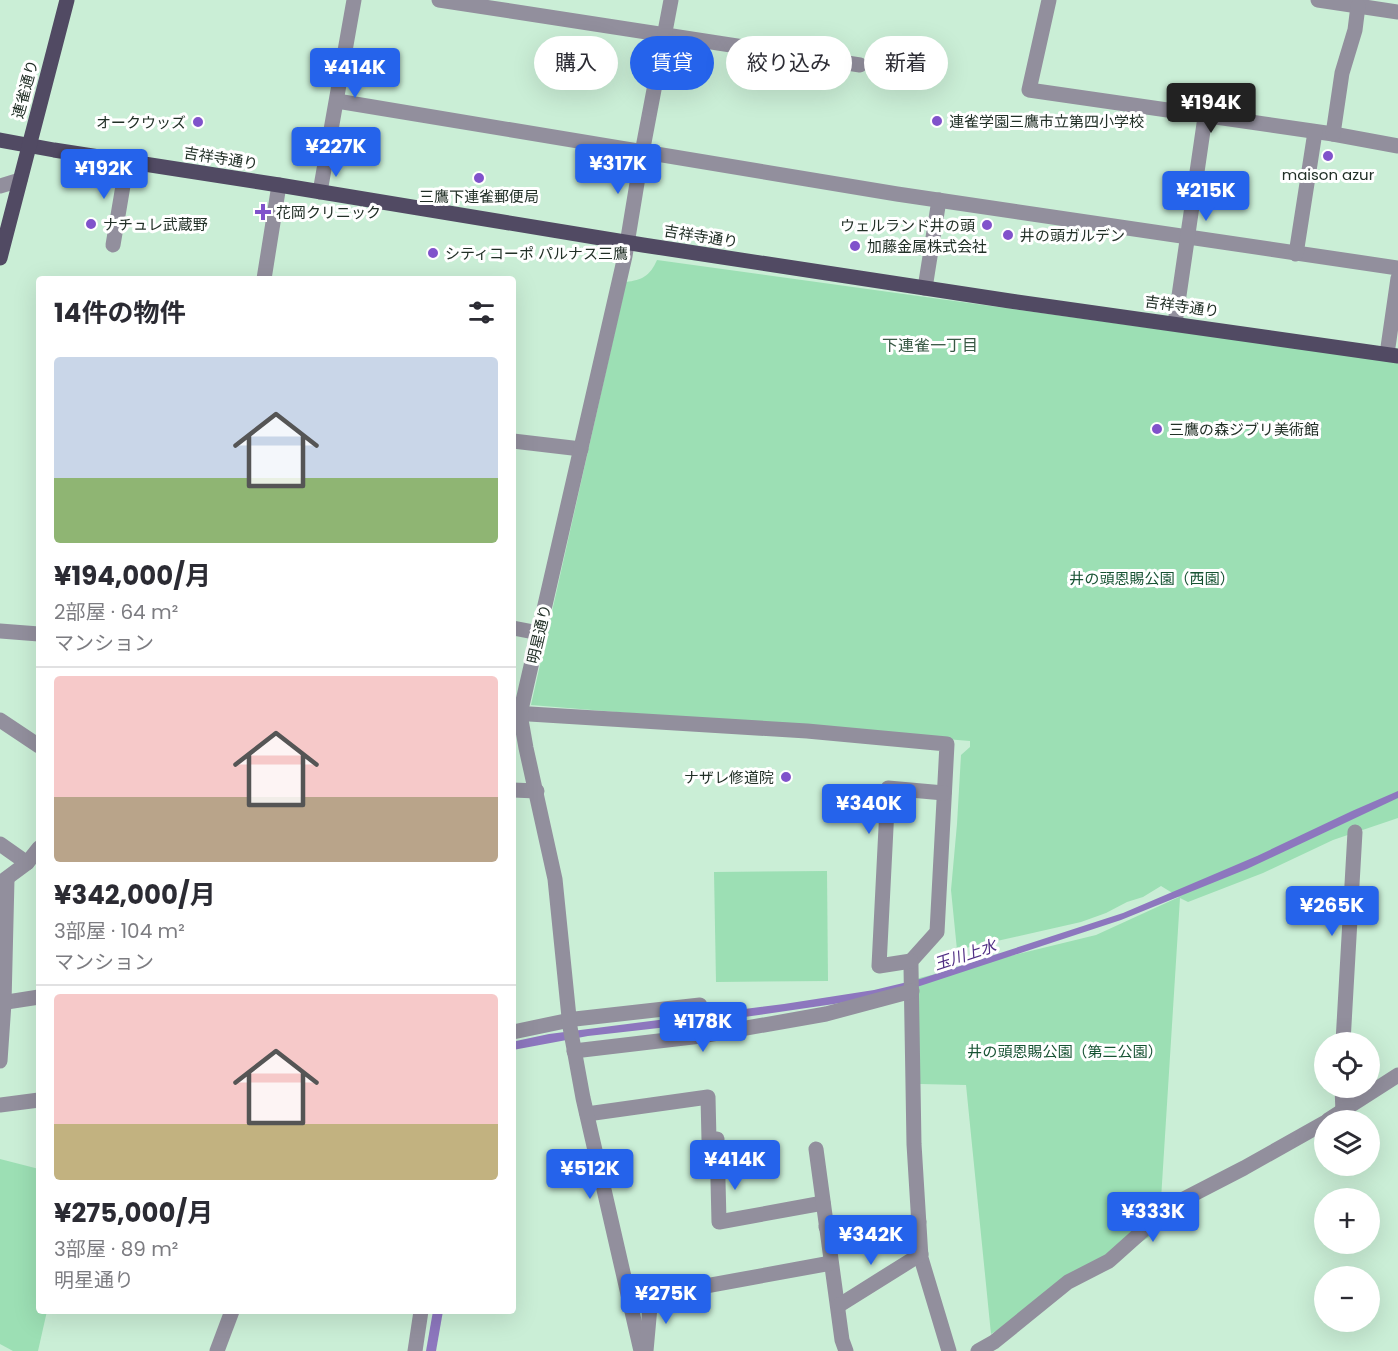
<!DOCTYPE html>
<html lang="ja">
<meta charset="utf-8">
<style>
:root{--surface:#fff;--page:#f7f7f7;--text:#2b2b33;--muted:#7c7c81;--line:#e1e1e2;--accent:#2563eb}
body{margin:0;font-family:Poppins,"Noto Sans JP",sans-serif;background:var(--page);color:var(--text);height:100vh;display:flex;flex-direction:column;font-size:22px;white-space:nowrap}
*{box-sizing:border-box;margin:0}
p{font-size:20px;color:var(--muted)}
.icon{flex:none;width:33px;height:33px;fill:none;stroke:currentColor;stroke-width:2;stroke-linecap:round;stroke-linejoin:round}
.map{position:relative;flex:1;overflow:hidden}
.drawer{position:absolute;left:36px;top:276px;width:480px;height:1038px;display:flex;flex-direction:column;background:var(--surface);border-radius:6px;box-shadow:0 6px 24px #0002}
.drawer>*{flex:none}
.guide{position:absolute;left:534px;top:36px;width:570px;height:54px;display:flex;gap:12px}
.controls{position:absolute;left:1314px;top:1032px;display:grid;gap:12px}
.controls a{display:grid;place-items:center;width:66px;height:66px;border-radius:50%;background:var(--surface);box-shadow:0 6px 24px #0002;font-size:30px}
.price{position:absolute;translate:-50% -51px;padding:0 14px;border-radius:6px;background:var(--accent);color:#fff;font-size:20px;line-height:39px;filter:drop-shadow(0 2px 3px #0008)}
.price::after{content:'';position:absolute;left:50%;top:36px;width:18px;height:14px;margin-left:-9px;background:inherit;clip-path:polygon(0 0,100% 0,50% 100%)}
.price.selected{background:#222;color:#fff}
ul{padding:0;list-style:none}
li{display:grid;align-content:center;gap:12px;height:318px;padding:0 18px}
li+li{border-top:2px solid var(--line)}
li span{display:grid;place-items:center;height:186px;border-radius:6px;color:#555}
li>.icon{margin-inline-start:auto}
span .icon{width:108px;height:108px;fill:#fffc;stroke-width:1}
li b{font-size:26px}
h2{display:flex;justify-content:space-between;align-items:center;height:72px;padding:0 18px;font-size:26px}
.tag{padding:0 21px;border-radius:27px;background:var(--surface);box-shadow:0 6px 24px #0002;font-size:21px;line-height:54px}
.tag.selected{background:var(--accent);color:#fff}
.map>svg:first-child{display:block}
</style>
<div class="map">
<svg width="1398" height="1351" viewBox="0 0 1398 1351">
<rect width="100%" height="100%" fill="#caeed6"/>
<g fill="#9cdfb4">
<path d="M657,260L1398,362V818L1333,840L1263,873L1188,902L1180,898L1159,1231L991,1334L966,1085L920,1084L915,979L1096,935L1179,897L1161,886L1143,897L1127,902L1106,913L1081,922L957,950L951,890L957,824L961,755L970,747V741L531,705L626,282C642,280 650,276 657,260Z"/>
<path d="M827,871L828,981L716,982L714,872Z"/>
<path d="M0,1159L39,1169V1311H47L38,1351H13L0,1344Z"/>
</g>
<g fill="#8d77be">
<path d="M1398,791V798L1247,869L1121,920L920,986L870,998L834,1004L703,1023L588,1036L513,1050V1042L516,1041L549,1034L784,1004L874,990L920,979L1123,913L1257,856L1352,811Z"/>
<path d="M433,1311H443L436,1351H426Z"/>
</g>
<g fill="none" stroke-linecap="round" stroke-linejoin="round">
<g stroke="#928f9d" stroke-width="15">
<path d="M439,0L860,65"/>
<path d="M1049,0L1029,90L1333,134L1398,146"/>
<path d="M1318,0L1398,12"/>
<path d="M337,101L897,194L1398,268"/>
<path d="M1333,134L1342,73L1355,30L1358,6"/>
<path d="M0,186L20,180"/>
<path d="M320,192L354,0"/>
<path d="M113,245L127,162"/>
<path d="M1296,254L1315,132"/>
<path d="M264,279L279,185"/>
<path d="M925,288L939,200"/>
<path d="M1175,323L1205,117"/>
<path d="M1387,354L1398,278"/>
<path d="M513,441L581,449"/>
<path d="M513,628L539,633"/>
<path d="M0,631L39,634"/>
<path d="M513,713L807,731L947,744L937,932L911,961V967L914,1144L921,1258L949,1351"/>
<path d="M0,720L39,746"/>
<path d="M513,790L537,791"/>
<path d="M0,844L27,863"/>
<path d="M0,883L27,863L39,848"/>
<path d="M911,961L879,966L888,788L944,793"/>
<path d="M0,1003L39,997"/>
<path d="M513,1032L575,1019L700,1005"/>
<path d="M1343,1042L1355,832"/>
<path d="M574,1051L701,1036L826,1014L912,991"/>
<path d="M0,1061L4,1003L7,879"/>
<path d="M1342,1088L1343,1112"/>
<path d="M0,1105L39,1100"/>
<path d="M587,1114L708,1097L709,1140L717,1139L719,1222L823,1203"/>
<path d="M1328,1120L1398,1075"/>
<path d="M816,1149L842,1340L846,1351"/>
<path d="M826,1227L919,1222"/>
<path d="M838,1306L921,1254"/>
<path d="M217,1351L232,1311"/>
<path d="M415,1351L421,1311"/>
<path d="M641,1351L583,1098L570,1027L555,879L526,748L520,714L625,256L642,153L671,0"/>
<path d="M646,1351L651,1296L831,1263"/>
<path d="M978,1351L994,1342L1068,1282L1109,1261L1156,1219L1182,1200L1244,1168L1324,1123"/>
</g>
<g stroke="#514a63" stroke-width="15">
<path d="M0,140L54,150L279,185L643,245L1010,301L1398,356"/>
<path d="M0,258L67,0"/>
</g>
</g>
<g fill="#8052cb" stroke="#fff" stroke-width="2">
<circle cx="937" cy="121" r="6"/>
<circle cx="198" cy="122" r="6"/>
<circle cx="1328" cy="156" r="6"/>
<circle cx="479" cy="178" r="6"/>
<path d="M260 203h6v6h6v6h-6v6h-6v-6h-6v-6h6z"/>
<circle cx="91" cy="224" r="6"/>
<circle cx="987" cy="225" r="6"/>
<circle cx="1008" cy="235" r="6"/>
<circle cx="855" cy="246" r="6"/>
<circle cx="433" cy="253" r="6"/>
<circle cx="1157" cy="429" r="6"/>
<circle cx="786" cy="777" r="6"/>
</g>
<g text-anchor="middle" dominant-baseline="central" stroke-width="6" stroke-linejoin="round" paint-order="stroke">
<g font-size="15" fill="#223027" stroke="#fff">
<text transform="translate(25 89) rotate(-75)">連雀通り</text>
<text transform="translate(221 158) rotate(9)">吉祥寺通り</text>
<text transform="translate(701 236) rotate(9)">吉祥寺通り</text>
<text transform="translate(1182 306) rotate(8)">吉祥寺通り</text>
<text transform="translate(539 634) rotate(-77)">明星通り</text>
</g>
<g font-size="15" fill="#223027" stroke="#fff" text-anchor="start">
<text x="949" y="121">連雀学園三鷹市立第四小学校</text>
<text x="186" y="122" text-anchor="end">オークウッズ</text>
<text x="1328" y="174" text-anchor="middle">maison azur</text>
<text x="479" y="196" text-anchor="middle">三鷹下連雀郵便局</text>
<text x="276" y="212">花岡クリニック</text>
<text x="103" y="224">ナチュレ武蔵野</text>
<text x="975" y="225" text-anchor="end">ウェルランド井の頭</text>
<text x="1020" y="235">井の頭ガルデン</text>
<text x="867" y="246">加藤金属株式会社</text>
<text x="445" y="253">シティコーポ パルナス三鷹</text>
<text x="1169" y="429">三鷹の森ジブリ美術館</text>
<text x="774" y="777" text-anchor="end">ナザレ修道院</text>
</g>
<g font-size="15" fill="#175333" stroke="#fff">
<text x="1152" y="578">井の頭恩賜公園（西園）</text>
<text x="1065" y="1051">井の頭恩賜公園（第二公園）</text>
</g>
<g font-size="16" fill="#385844" stroke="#fff">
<text x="930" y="345">下連雀一丁目</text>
</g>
<g font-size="16" font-style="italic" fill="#502f84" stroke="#fff">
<text transform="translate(965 955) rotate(-18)">玉川上水</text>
</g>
</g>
</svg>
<div class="controls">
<a><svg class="icon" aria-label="locate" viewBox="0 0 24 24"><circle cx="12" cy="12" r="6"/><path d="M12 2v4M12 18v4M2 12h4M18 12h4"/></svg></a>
<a><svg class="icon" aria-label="layers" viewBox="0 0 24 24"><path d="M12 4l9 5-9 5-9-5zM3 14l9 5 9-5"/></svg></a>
<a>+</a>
<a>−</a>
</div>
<b class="price" style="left:355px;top:99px">¥414K</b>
<b class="price selected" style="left:1211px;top:134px">¥194K</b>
<b class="price" style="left:336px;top:178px">¥227K</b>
<b class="price" style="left:618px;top:195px">¥317K</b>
<b class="price" style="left:104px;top:200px">¥192K</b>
<b class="price" style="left:1206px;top:222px">¥215K</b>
<b class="price" style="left:869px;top:835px">¥340K</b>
<b class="price" style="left:1332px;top:937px">¥265K</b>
<b class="price" style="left:703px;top:1053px">¥178K</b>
<b class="price" style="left:735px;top:1191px">¥414K</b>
<b class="price" style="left:590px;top:1200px">¥512K</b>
<b class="price" style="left:1153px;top:1243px">¥333K</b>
<b class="price" style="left:871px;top:1266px">¥342K</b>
<b class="price" style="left:666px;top:1325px">¥275K</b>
<div class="guide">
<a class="tag">購入</a>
<a class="tag selected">賃貸</a>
<a class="tag">絞り込み</a>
<a class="tag">新着</a>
</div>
<section class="drawer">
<h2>14件の物件<svg class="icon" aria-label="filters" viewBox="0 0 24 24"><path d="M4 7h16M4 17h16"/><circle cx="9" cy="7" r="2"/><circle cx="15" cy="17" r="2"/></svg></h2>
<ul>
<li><span style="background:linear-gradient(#c9d6e8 65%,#8fb573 0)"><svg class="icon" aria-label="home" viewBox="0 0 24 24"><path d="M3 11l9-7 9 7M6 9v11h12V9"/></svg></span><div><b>¥194,000/月</b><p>2部屋 · 64 m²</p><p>マンション</p></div></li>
<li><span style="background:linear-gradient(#f6c9c9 65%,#b9a48a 0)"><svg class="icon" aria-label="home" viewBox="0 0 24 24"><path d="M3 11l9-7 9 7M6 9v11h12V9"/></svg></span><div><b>¥342,000/月</b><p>3部屋 · 104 m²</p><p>マンション</p></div></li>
<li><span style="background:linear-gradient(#f6c9c9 70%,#c2b280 0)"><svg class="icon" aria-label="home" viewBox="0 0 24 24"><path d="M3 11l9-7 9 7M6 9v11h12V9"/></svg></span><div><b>¥275,000/月</b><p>3部屋 · 89 m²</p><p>明星通り</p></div></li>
</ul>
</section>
</div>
